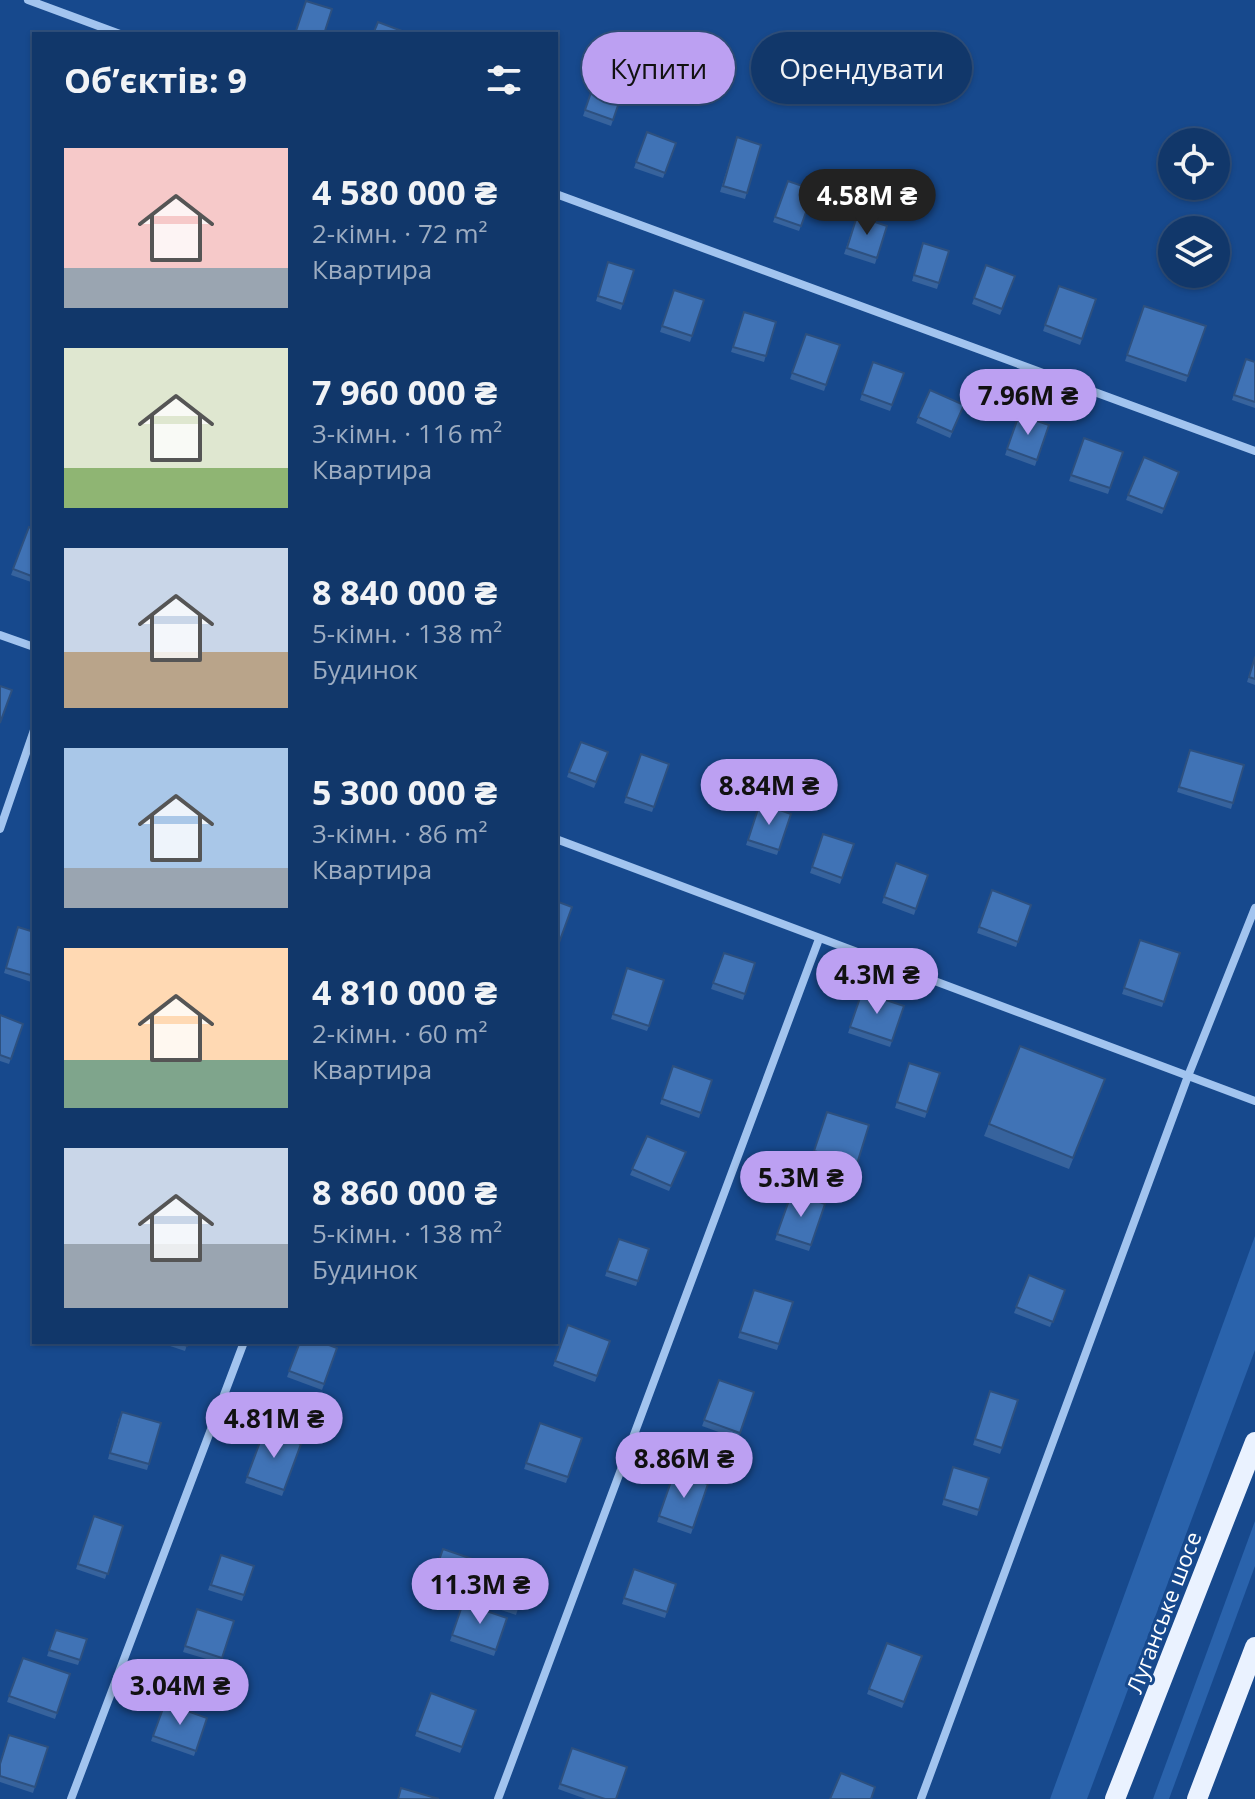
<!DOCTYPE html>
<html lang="uk">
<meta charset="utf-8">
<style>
:root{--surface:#11376a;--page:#1a3f70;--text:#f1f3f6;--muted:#9cacc1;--line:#30517e;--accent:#bca0f2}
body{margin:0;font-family:"Open Sans",sans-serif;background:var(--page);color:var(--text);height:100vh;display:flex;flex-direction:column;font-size:30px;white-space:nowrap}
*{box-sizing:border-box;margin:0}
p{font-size:26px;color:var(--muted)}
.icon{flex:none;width:44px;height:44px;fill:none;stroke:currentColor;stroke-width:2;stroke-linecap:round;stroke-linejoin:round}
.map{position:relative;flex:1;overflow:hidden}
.drawer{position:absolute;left:32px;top:32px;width:526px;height:1312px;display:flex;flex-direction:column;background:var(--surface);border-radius:0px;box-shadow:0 2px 6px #0004,0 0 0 2px var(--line)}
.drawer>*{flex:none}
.guide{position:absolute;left:582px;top:32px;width:552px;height:72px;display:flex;gap:16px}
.controls{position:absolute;left:1158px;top:128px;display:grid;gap:16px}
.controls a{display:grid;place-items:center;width:72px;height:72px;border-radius:50%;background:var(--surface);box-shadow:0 2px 6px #0004,0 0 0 2px var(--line);font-size:40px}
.price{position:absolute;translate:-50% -68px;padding:0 18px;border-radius:28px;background:var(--accent);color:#111;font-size:26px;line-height:52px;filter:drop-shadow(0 2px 4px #0008)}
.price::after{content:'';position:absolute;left:50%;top:48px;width:24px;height:18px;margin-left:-12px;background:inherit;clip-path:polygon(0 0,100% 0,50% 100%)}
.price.selected{background:#222;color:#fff}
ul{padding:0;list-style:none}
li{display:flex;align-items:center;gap:24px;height:200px;padding:0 32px}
li span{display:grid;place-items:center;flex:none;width:224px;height:160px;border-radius:0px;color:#555}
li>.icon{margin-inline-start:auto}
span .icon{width:96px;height:96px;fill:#fffc;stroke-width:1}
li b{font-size:34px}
h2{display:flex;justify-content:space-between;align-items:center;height:96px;padding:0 32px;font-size:34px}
.chip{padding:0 28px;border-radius:36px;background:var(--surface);box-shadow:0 2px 6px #0004,0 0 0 2px var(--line);font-size:28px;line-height:72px}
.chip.selected{background:var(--accent);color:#111}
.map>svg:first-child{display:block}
</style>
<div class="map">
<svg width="1255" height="1799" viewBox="0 0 1255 1799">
<rect width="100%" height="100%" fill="#17498d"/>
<g fill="#2a63ac">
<path d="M1255,1236V1350L1087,1799H1050Z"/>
<path d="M1255,1521V1566L1169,1799H1153Z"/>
</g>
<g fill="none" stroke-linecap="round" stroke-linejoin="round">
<g stroke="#a2c4ef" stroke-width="8">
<path d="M28,0L120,34"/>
<path d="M556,194L1255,451"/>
<path d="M0,635L34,647"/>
<path d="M0,829L34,730"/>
<path d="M556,839L1255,1101"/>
<path d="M71,1799L244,1342"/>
<path d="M498,1799L819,939"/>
<path d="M921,1799L1188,1076L1255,908"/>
</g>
<g stroke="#eaf2ff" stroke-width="20">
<path d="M1115,1799L1255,1442"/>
<path d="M1197,1799L1255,1647"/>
</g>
</g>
<g fill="#37639d">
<path d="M598,72L626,82L611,126L583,116Z"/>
<path d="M647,132L676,143L663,178L634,168Z"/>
<path d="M737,137L761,145L745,199L720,192Z"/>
<path d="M788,181L814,190L799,231L773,222Z"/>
<path d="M857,216L887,226L875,264L844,254Z"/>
<path d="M923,243L949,251L937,289L912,281Z"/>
<path d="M608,262L634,270L621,310L596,301Z"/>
<path d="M986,265L1015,276L1000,315L972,304Z"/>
<path d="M1059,286L1096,299L1080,345L1043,331Z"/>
<path d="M674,290L704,300L690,342L660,332Z"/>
<path d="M1144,306L1206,326L1186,382L1125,361Z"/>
<path d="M744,312L776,322L764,362L731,352Z"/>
<path d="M806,334L840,345L824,391L790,379Z"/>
<path d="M1246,359L1255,362V408L1232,400Z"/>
<path d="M873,362L904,373L890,411L860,400Z"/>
<path d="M930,390L964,405L950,438L916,423Z"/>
<path d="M1019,415L1037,460L1035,466L1005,455Z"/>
<path d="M1084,438L1110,488L1108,494L1069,481Z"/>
<path d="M1144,457L1179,472L1162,514L1126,500Z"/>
<path d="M29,527L34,529V583L11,575Z"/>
<path d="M1255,656V685L1247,682Z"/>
<path d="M1190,750L1244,765L1231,809L1177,792Z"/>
<path d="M608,752L594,788L567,777L569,772Z"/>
<path d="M641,754L669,764L652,812L624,803Z"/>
<path d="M760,803L791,814L777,855L746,845Z"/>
<path d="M823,834L842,878L840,884L810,873Z"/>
<path d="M992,890L1031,905L1016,947L977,933Z"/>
<path d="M884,897L916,909L914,915L882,903Z"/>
<path d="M18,927L34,932V983L4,973Z"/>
<path d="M1140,940L1180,953L1162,1007L1122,994Z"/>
<path d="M724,953L755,963L743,1000L711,989Z"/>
<path d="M627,968L649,1026L647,1031L611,1019Z"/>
<path d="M862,992L904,1006L890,1047L848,1033Z"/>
<path d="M0,1015L23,1024L9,1064L0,1061Z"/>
<path d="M1020,1046L1105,1079L1069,1169L984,1136Z"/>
<path d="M909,1063L940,1073L925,1118L895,1108Z"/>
<path d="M673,1066L712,1080L699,1118L660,1104Z"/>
<path d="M827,1112L869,1125L855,1170L812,1156Z"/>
<path d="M647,1136L686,1152L669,1191L630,1175Z"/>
<path d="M792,1192L825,1204L809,1251L775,1240Z"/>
<path d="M619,1239L649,1249L636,1286L605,1276Z"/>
<path d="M1029,1275L1065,1290L1050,1327L1014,1313Z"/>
<path d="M754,1290L793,1302L777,1350L738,1338Z"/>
<path d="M610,1341L595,1382L553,1366L555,1361Z"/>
<path d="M158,1342H188L185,1351Z"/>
<path d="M300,1342L337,1348L322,1390L287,1377Z"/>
<path d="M719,1380L754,1392L738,1439L702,1426Z"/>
<path d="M990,1391L1018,1400L1000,1454L973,1445Z"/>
<path d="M119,1418L161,1423L147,1470L108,1459Z"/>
<path d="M540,1423L582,1438L566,1483L524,1469Z"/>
<path d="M264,1431L301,1444L282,1496L245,1483Z"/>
<path d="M953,1467L989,1478L977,1516L942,1505Z"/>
<path d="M674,1473L708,1484L691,1534L657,1522Z"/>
<path d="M94,1516L123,1526L105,1579L76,1569Z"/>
<path d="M443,1549L528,1578L516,1615L430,1586Z"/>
<path d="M221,1555L254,1566L242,1601L208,1590Z"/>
<path d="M634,1569L676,1584L665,1618L622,1604Z"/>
<path d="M463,1603L507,1618L494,1656L450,1641Z"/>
<path d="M197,1609L234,1621L220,1663L183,1652Z"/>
<path d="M56,1630L87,1639L78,1665L47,1656Z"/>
<path d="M887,1643L922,1656L902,1708L867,1694Z"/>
<path d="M23,1658L70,1674L55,1719L7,1702Z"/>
<path d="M431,1693L476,1710L460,1753L415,1736Z"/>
<path d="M165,1703L207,1718L194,1756L151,1741Z"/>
<path d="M48,1747L33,1793L0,1782V1763Z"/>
<path d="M572,1748L616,1799H586L558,1789Z"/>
</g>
<g fill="#4073b6" stroke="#2d507f" stroke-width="2">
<path d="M306,1L332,9L324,34H295Z"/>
<path d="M378,22L410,34H373Z"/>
<path d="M598,72L626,82L613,120L585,110Z"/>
<path d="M647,132L676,143L665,173L636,162Z"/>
<path d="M737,137L761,145L747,193L723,186Z"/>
<path d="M788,181L814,190L801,226L775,217Z"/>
<path d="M857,216L887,226L877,258L847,248Z"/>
<path d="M923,243L949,251L939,283L914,275Z"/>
<path d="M608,262L634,270L623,304L598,296Z"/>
<path d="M986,265L1015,276L1002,309L974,298Z"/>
<path d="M1059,286L1096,299L1082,339L1045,325Z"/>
<path d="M674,290L704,300L692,336L662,326Z"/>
<path d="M1144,306L1206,326L1188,376L1127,355Z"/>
<path d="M744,312L776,322L766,356L733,347Z"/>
<path d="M806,334L840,345L826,385L792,373Z"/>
<path d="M1246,359L1255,362V402L1234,395Z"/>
<path d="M873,362L904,373L892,405L862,394Z"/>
<path d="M930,390L964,405L952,432L918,417Z"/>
<path d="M1019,415L1049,425L1037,460L1007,449Z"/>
<path d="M1084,438L1123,452L1110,488L1071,475Z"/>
<path d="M1144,457L1179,472L1164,509L1128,495Z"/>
<path d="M29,527L34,529V577L13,569Z"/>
<path d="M1255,657V679L1249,677Z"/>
<path d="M0,686L12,690L0,723Z"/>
<path d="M581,742L608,752L596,782L569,772Z"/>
<path d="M1190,750L1244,765L1233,803L1179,787Z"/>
<path d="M641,754L669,764L654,807L626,797Z"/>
<path d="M760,803L791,814L779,850L748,840Z"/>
<path d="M823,834L854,844L842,878L812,867Z"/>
<path d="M896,863L928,875L916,909L884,897Z"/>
<path d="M992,890L1031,905L1018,942L979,927Z"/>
<path d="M556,901L572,907L556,951Z"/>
<path d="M18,927L34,932V976L6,968Z"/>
<path d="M1140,940L1180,953L1164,1002L1124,988Z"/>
<path d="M724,953L755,963L745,994L713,983Z"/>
<path d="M627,968L664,980L649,1026L613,1014Z"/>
<path d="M862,992L904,1006L892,1041L850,1027Z"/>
<path d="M0,1015L23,1024L11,1059L0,1055Z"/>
<path d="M1020,1046L1105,1079L1073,1158L989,1124Z"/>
<path d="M909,1063L940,1073L927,1112L897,1102Z"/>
<path d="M673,1066L712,1080L701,1113L662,1099Z"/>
<path d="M827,1112L869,1125L857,1164L814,1151Z"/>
<path d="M647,1136L686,1152L671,1186L632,1169Z"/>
<path d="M792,1192L825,1204L811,1245L777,1234Z"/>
<path d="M619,1239L649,1249L638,1281L607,1271Z"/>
<path d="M1029,1275L1065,1290L1053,1322L1016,1307Z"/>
<path d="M754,1290L793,1302L779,1344L740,1332Z"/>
<path d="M568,1325L610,1341L597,1376L555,1361Z"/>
<path d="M177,1342H188L187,1346Z"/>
<path d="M300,1342H321L337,1348L324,1384L289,1371Z"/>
<path d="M719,1380L754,1392L740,1433L704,1420Z"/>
<path d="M990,1391L1018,1400L1002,1448L975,1439Z"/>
<path d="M122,1412L161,1423L149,1464L110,1453Z"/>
<path d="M540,1423L582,1438L568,1477L526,1463Z"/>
<path d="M264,1431L301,1444L284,1490L247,1477Z"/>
<path d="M953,1467L989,1478L979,1510L944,1499Z"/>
<path d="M674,1473L708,1484L693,1528L659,1516Z"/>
<path d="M94,1516L123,1526L108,1574L78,1564Z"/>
<path d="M443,1549L528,1578L518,1609L432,1580Z"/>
<path d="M221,1555L254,1566L244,1595L211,1585Z"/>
<path d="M634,1569L676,1584L667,1612L624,1598Z"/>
<path d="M463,1603L507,1618L496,1650L452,1635Z"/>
<path d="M197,1609L234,1621L222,1658L185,1646Z"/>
<path d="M56,1630L87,1639L80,1660L49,1650Z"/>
<path d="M887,1643L922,1656L904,1702L869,1689Z"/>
<path d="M23,1658L70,1674L57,1713L9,1696Z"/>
<path d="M431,1693L476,1710L462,1747L417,1731Z"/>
<path d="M165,1703L207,1718L196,1751L153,1736Z"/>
<path d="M9,1735L48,1747L35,1787L0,1776V1764Z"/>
<path d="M572,1748L627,1767L616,1799H605L560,1784Z"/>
<path d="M841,1773L875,1787L871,1799H830Z"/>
<path d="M401,1788L439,1799H398Z"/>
</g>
<g text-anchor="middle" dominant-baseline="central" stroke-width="6" stroke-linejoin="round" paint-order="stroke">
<g font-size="22" fill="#fff" stroke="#17498d">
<text transform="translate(1163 1612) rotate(-69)">Луганське шосе</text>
</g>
</g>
</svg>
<div class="controls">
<a><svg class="icon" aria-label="locate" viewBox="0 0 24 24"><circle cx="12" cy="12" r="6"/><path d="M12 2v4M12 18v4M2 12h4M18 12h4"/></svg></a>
<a><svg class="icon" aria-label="layers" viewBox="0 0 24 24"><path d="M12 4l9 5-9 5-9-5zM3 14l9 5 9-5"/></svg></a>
</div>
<b class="price selected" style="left:867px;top:237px">4.58M ₴</b>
<b class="price" style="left:1028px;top:437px">7.96M ₴</b>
<b class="price" style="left:769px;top:827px">8.84M ₴</b>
<b class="price" style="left:877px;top:1016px">4.3M ₴</b>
<b class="price" style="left:801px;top:1219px">5.3M ₴</b>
<b class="price" style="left:274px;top:1460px">4.81M ₴</b>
<b class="price" style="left:684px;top:1500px">8.86M ₴</b>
<b class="price" style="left:480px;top:1626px">11.3M ₴</b>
<b class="price" style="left:180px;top:1727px">3.04M ₴</b>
<div class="guide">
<a class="chip selected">Купити</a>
<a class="chip">Орендувати</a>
</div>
<section class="drawer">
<h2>Об’єктів: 9<svg class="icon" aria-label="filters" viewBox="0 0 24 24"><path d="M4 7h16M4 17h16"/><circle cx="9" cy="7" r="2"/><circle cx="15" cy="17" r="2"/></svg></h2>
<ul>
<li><span style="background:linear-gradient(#f6c9c9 75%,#9aa5b1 0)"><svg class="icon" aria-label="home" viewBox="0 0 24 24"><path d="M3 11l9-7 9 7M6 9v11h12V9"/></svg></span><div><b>4 580 000 ₴</b><p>2-кімн. · 72 m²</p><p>Квартира</p></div></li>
<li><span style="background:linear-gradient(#dfe7d0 75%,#8fb573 0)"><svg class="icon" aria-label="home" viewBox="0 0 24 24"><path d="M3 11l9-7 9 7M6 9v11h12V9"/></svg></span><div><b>7 960 000 ₴</b><p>3-кімн. · 116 m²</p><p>Квартира</p></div></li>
<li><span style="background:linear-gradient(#c9d6e8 65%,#b9a48a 0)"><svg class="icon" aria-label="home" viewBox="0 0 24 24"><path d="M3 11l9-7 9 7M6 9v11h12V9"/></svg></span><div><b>8 840 000 ₴</b><p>5-кімн. · 138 m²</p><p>Будинок</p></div></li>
<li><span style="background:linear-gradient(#a9c7e8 75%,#9aa5b1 0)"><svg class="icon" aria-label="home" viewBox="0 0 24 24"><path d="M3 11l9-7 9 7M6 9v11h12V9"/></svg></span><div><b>5 300 000 ₴</b><p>3-кімн. · 86 m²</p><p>Квартира</p></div></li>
<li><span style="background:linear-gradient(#ffd9b3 70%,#7fa58c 0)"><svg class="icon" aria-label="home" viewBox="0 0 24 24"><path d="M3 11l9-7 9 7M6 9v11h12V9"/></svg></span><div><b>4 810 000 ₴</b><p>2-кімн. · 60 m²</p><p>Квартира</p></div></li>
<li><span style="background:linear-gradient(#c9d6e8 60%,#9aa5b1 0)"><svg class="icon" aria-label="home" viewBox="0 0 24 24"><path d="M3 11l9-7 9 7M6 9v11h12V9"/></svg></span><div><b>8 860 000 ₴</b><p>5-кімн. · 138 m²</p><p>Будинок</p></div></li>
</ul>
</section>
</div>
